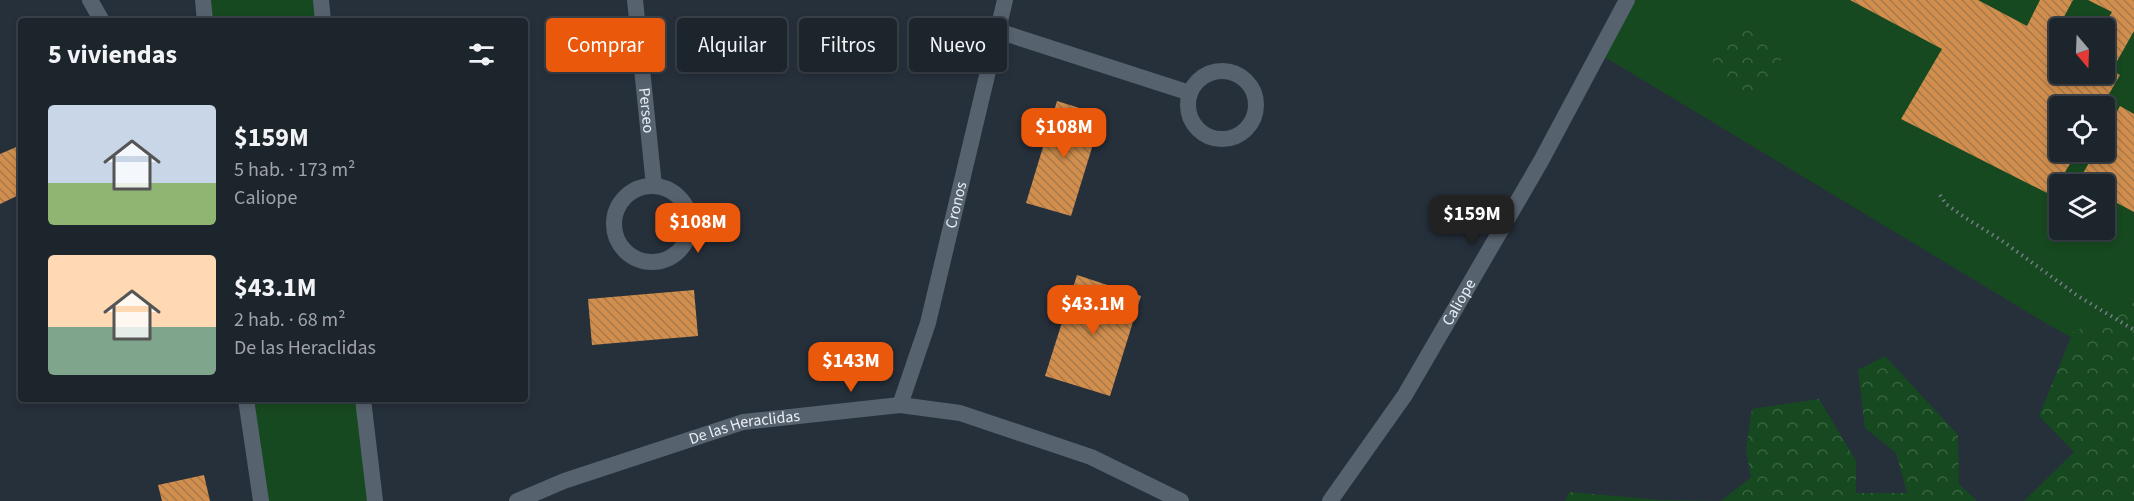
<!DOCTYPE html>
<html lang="es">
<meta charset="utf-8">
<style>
:root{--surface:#1c242c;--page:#252c34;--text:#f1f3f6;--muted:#a0a4a9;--line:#3a4148;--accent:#ea580c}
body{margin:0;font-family:"Source Sans 3",sans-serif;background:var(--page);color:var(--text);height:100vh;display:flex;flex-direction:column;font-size:22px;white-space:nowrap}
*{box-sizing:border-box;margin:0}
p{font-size:20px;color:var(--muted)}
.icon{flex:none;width:33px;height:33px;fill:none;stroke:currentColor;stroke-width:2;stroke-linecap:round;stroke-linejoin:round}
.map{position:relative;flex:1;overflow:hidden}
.details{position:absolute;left:18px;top:18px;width:510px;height:384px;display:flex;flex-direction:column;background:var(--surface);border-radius:6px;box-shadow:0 3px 9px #0003,0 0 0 2px var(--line)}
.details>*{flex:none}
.banner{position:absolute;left:546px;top:18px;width:570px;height:54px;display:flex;gap:12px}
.needle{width:39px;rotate:161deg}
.controls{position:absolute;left:2049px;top:18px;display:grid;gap:12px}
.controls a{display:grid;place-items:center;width:66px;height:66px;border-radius:6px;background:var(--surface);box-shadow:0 3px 9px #0003,0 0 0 2px var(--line);font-size:30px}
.price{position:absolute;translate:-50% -51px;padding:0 14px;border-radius:12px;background:var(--accent);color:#fff;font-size:20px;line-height:39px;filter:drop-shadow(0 2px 3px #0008)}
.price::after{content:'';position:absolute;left:50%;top:36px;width:18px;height:14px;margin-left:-9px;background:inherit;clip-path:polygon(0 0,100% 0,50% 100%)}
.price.on{background:#222;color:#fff}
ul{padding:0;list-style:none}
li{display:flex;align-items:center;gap:18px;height:150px;padding:0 30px}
li span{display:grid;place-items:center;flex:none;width:168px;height:120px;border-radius:6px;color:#555}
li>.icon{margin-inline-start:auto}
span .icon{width:72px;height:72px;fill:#fffc;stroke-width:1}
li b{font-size:26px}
h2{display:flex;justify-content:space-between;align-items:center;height:72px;padding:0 30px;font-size:26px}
.tag{padding:0 21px;border-radius:6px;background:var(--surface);box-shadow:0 3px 9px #0003,0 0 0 2px var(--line);font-size:21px;line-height:54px}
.tag.on{background:var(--accent);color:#fff}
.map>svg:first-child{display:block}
</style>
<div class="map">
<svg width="2134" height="501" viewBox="0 0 2134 501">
<defs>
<pattern id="forest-crowns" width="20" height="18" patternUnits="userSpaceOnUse" patternTransform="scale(1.5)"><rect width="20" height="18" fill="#16491f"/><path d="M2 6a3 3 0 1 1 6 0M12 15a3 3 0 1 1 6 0" fill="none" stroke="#386440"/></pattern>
<pattern id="building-back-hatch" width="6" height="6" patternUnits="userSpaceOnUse" patternTransform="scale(1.5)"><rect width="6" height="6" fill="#d18e4c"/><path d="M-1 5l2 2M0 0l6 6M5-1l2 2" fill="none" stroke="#a7794b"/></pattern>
</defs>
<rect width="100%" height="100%" fill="#26303b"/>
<g fill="#16491f" fill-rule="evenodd">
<path d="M203,0H321L323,21H205Z"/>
<path d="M1627,0H2134V373L2049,325L1598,53ZM2060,28H2104V74H2060ZM2060,106H2104V152H2060ZM2060,184H2104V230H2060Z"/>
<path d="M246,399H365L377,501H261Z"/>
</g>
<g fill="url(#forest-crowns)">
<circle cx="1747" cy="60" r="34"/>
<path d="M2134,297V501H2024L2074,452L2039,416L2073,332L2122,312Z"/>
<path d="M1885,356L1958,435L1959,484L1977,501H1565L1569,492L1662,500L1721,501L1751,477L1746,449L1752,409L1819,399L1856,461V493H1907L1896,453L1865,428L1858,370Z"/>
</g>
<g fill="url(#building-back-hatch)">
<path d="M1850,0H1978L2027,26L2040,0H2073L2052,39L2060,43V74H2104V28H2102L2112,12L2088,0H2134V31L2112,70L2120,75L2102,106H2060V152H2104V135L2120,106L2134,114V212L2104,196V184H2083L2078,182L2090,161L2076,154L2051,195L1901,119L1942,49Z"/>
<path d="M1057,101L1102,115L1071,216L1026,203Z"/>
<path d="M21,145V194L0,204V154Z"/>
<path d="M1077,275L1141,296L1110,396L1045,376Z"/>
<path d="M694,290L698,336L592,345L588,299Z"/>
<path d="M204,475L210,501H162L158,485Z"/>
</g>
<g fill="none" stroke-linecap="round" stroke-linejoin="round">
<path stroke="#757e87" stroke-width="4" stroke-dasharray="1.5 4.5" stroke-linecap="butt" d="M1940,195L1946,204L1964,217L2001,240L2078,296L2134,330"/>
<g stroke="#57626f" stroke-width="16">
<path d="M90,0L102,21"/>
<path d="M203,0L205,21"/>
<path d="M321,0L323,21"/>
<path id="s1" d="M635,0L654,186"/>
<path d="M998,31L1190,93"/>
<circle cx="1222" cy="105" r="34"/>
<circle cx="652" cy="224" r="38"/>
<path d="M246,399L261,501"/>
<path d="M363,399L375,501"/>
<path id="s2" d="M900,405L928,323L1005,0"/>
<path id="s3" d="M517,501L564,481L743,422L900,405L960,413L1091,457L1181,501"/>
<path id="s4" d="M1330,501L1405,395L1541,161L1627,0"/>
</g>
</g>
<g text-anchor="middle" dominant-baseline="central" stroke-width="6" stroke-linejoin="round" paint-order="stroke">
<g font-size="16" fill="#e8eef6" stroke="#26303b">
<text stroke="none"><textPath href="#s1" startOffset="111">Perseo</textPath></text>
<text stroke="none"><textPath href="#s2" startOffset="208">Cronos</textPath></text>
<text stroke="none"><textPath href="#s4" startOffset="237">Caliope</textPath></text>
<text stroke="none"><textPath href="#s3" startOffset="240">De las Heraclidas</textPath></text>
</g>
</g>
</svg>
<div class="controls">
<a><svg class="needle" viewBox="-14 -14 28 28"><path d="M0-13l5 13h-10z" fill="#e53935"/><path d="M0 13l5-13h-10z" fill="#a0a4a9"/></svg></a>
<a><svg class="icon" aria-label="locate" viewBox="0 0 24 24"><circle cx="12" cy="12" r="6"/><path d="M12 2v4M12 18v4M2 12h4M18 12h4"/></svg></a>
<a><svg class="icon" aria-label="layers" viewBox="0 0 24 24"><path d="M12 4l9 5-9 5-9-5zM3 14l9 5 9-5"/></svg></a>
</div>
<b class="price" style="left:1064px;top:159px">$108M</b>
<b class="price on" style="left:1472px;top:246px">$159M</b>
<b class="price" style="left:698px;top:254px">$108M</b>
<b class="price" style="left:1093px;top:336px">$43.1M</b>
<b class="price" style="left:851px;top:393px">$143M</b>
<div class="banner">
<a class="tag on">Comprar</a>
<a class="tag">Alquilar</a>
<a class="tag">Filtros</a>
<a class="tag">Nuevo</a>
</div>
<section class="details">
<h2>5 viviendas<svg class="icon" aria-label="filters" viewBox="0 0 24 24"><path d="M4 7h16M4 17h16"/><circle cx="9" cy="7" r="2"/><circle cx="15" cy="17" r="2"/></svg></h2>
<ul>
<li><span style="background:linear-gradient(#c9d6e8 65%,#8fb573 0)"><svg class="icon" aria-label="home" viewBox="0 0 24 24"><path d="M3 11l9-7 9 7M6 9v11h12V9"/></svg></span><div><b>$159M</b><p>5 hab. · 173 m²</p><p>Caliope</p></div></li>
<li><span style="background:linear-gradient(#ffd9b3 60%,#7fa58c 0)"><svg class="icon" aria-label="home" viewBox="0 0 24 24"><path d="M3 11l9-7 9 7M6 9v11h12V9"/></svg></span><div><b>$43.1M</b><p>2 hab. · 68 m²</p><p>De las Heraclidas</p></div></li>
</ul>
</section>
</div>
